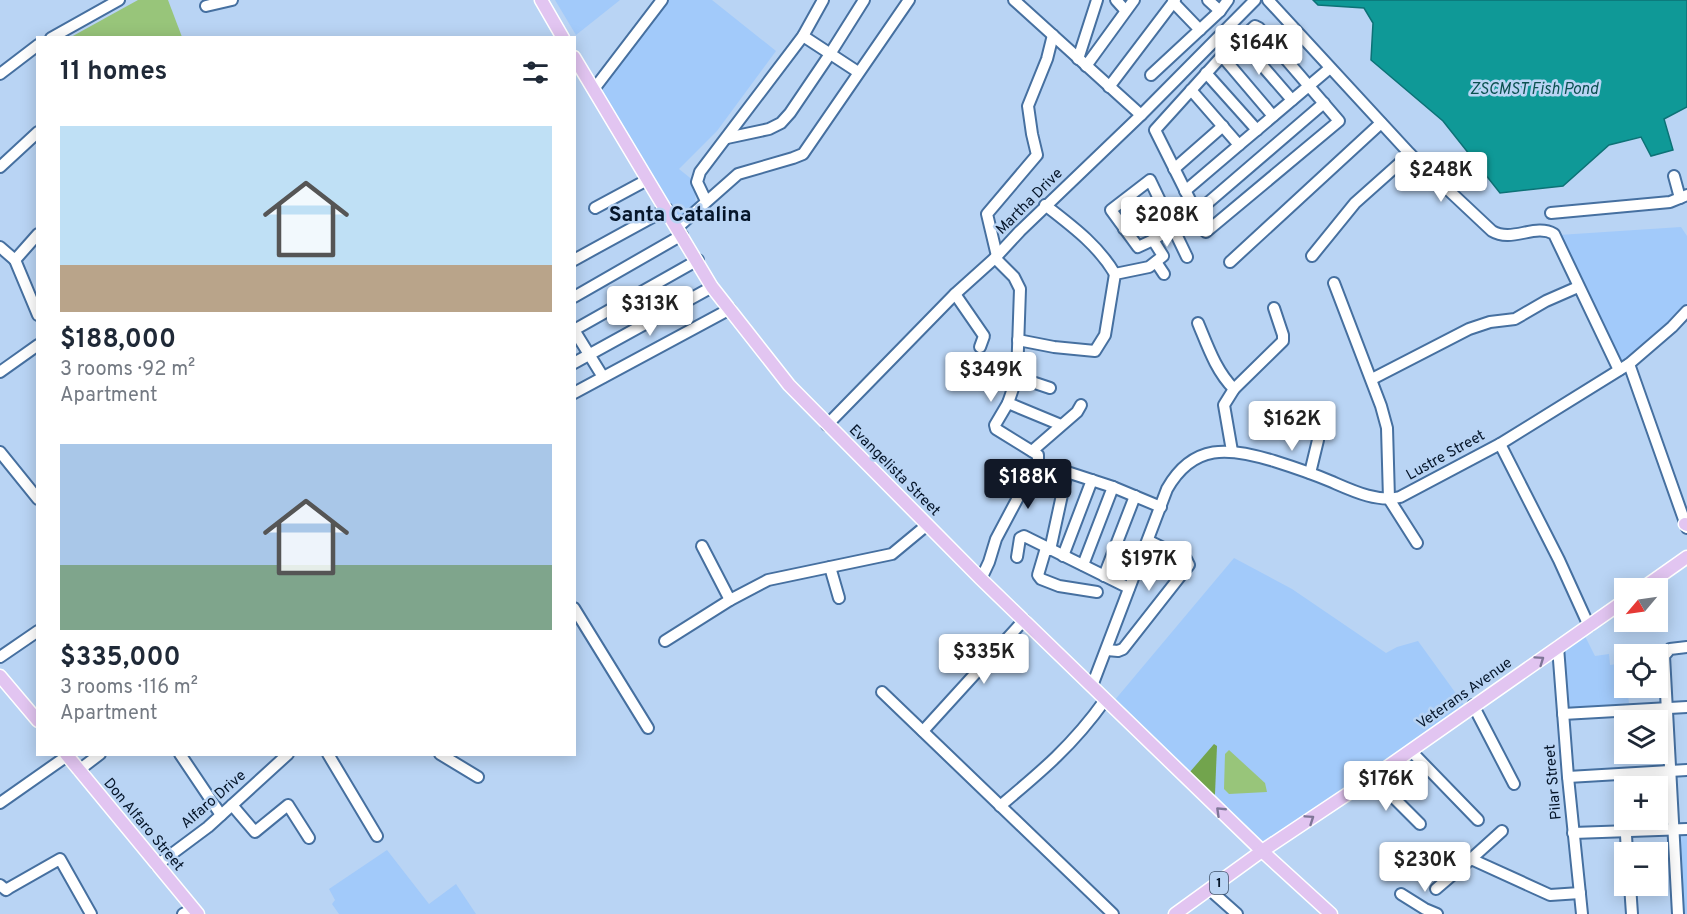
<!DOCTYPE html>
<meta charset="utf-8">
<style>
:root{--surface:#fff;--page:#f6f6f7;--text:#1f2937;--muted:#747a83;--accent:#111827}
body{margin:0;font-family:Overpass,sans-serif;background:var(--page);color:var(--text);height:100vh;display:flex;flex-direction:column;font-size:22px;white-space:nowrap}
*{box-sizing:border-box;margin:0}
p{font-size:20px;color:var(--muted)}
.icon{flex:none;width:33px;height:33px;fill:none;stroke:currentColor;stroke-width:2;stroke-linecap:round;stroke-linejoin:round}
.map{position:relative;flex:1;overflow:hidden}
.drawer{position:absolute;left:36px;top:36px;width:540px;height:720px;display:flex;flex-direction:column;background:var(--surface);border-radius:0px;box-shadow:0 3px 15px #0003}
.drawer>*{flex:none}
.needle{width:39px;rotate:241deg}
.controls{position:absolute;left:1614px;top:578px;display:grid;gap:12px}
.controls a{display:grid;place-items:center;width:54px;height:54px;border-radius:0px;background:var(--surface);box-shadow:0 3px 15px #0003;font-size:30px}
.price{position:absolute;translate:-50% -51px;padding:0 14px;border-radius:6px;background:#fff;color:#222;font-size:20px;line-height:39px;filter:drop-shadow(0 2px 3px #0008)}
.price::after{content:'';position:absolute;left:50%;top:36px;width:18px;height:14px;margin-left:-9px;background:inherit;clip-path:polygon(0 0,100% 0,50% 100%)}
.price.current{background:var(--accent);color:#fff}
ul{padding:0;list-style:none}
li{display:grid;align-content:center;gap:12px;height:318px;padding:0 24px}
li span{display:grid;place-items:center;height:186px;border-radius:0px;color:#555}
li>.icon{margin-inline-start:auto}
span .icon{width:108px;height:108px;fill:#fffc;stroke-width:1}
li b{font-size:26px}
h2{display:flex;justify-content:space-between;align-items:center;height:72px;padding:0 24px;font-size:26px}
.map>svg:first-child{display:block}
</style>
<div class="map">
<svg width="1687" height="914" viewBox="0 0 1687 914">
<rect width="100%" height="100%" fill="#b9d4f4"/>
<g fill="#a2cafa">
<path d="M555,0H620L576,35Z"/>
<path d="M668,0H712L776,51L717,131L679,169L694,181L696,204L677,219L601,88Z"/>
<path d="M1681,227L1687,236V303L1681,311L1621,366L1559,235Z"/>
<path d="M1234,558L1292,589L1386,653L1397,647L1418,641L1465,706L1414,744L1268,840L1262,841L1257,839L1114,701Z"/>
<path d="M1584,634L1595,656L1609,654L1610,665L1624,663V687H1635L1627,688L1629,703L1567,708L1562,651Z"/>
<path d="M1677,835H1687V914H1682Z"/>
<path d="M387,850L429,904L456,884L476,914H339L332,904L335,900L329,889Z"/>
</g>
<g fill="#98c57a">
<path d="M138,0H168L182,37H71Z"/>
<path d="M1229,750L1265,783L1267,792L1229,794L1224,789L1225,754Z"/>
</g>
<path fill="#72a44d" d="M1214,744L1217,746L1215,794L1213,797L1189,773Z"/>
<path fill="#0f9997" stroke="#0c7276" stroke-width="1.5" d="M1313,0H1687V107L1664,119L1673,150L1651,156L1641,137L1609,145L1563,186L1500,193L1443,121L1371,60L1373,23L1364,8L1318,5Z"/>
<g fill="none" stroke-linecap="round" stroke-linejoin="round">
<g stroke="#4670a0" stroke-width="14">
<g id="minor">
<path d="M1014,0L1141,115"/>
<path d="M1116,0L1125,10"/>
<path d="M1208,0L1220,11"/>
<path d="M1268,0L1410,154L1492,231C1512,243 1535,223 1554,234L1619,370"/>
<path d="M1173,2L1200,30"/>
<path d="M206,6L232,0"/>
<path d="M1255,26L1259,28L1339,121L1206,232L1155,130L1222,56Z"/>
<path d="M803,36L858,72"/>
<path d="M51,38L119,0"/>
<path d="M1239,39L1292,100"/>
<path d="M1222,56L1273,116"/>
<path d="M1078,59L1097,0"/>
<path d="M1086,66L1134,0"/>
<path d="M1206,73L1257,130"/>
<path d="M0,74L38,45"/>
<path d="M1151,75L1220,11L1228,0"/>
<path d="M1109,87L1175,0"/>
<path d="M594,89L662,0"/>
<path d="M1191,90L1239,145L1330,68"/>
<path d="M727,138L769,129L781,123L790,113L830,54L864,0"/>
<path d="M0,167L38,132"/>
<path d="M1174,169L1223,126"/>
<path d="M1674,176L1680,198"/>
<path d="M1185,191L1239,145"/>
<path d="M706,201L697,182L700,172L803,36L823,0"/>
<path d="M1045,205C1072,226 1098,245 1115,274"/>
<path d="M595,208L647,180"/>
<path d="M1196,213L1324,103"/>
<path d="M1551,213L1670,202L1687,195"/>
<path d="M678,227L738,174L793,158L803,154L909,0"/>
<path d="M1124,229L1142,215"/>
<path d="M1153,240L1138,247L1111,210L1150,180L1187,257"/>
<path d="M0,247L15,260L38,234"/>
<path d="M997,256L987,214L1037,155L1032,134L1028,106L1047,59L1053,35"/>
<path d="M1312,256L1355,203L1410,154"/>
<path d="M995,258L1014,277L1020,289L1017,377L1008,403"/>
<path d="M15,260L38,315"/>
<path d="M574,260L667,209"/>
<path d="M1156,262L1164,274"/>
<path d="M1230,262L1381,123"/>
<path d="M1334,283L1381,406L1387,428L1389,499L1417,543"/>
<path d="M955,294L984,336L980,347"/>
<path d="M574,297L682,235"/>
<path d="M1198,323C1208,347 1216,371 1234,389"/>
<path d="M574,330L698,260"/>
<path d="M574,330L603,377"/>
<path d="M1018,340L1054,347L1095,351L1105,335L1115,274L1149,267L1163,256L1153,240L1172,227"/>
<path d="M574,363L712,287"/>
<path d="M1629,364L1687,528"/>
<path d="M0,372L38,345"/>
<path d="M1017,377L1050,388"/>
<path d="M1372,379L1469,329L1490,322L1515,319L1546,301L1578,287"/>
<path d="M574,393L730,309"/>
<path d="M827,425L955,294L995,258L1020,231L1141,115L1255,0"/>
<path d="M1500,444L1559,560L1589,626"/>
<path d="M1032,451L1077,412L1081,405"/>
<path d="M1232,451L1224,405L1234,389L1283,341V335L1274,308"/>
<path d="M0,452L38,499"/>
<path d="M1310,473L1318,440L1319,423"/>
<path d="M702,546L730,600"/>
<path d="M1046,548L1038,575L1041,579L1059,586L1097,592"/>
<path d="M1050,550L1067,472L1113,487L1161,507"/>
<path d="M1063,556L1092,480"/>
<path d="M1017,557L1020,538L1024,536L1129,588"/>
<path d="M1083,565L1113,487"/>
<path d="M830,567L839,598"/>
<path d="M1104,576L1135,496"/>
<path d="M981,579L989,562L996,539L1038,460V455L996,429L995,425L1008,403L1061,425"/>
<path d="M574,608L648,728"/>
<path d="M665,641L730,600L768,580L892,554L927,525"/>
<path d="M1558,647L1568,777L1582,914"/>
<path d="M1107,650L1118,651L1123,649L1189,565L1186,559L1149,541"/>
<path d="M0,657L38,631"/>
<path d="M1092,686L1167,489C1193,443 1229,447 1274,461C1293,467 1311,473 1330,481C1351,490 1377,503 1400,497L1500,444L1629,364L1672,327L1687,311"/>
<path d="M882,692L1113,914"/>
<path d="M1473,705L1514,784"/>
<path d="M1563,714L1687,707"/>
<path d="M923,731L1024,620"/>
<path d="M1411,751L1478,820"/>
<path d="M180,754L221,815"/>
<path d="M328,754L377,836"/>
<path d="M440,754L478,777"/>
<path d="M79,770L100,754"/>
<path d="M1622,774L1624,813"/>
<path d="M1373,777L1420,824"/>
<path d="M1568,777L1687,770"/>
<path d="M0,803L67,756"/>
<path d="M232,805L255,832L288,805L309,838"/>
<path d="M1000,806C1042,771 1073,745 1105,700"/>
<path d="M1625,819L1627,852"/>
<path d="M1573,833L1687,829"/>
<path d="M1471,859L1502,831"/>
<path d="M157,865L208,827L288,754"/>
<path d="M0,885L6,890L9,888L60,859L91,914"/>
<path d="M1630,885L1632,914"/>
<path d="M1436,889L1471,859L1550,895L1580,893"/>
<path d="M1210,890L1237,914"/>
<path d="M1401,894L1425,909L1437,914"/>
<path d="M183,914L193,909"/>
<path d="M1678,914L1664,656L1670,649L1687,647"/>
</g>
</g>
<g stroke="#fff" stroke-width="15">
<g id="major">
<path d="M541,0L563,38"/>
<path d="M574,57L712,287L789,385L981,579L1262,851L1331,914"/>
<path d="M1685,524L1687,525"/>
<path d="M1643,588L1687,557"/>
<path d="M0,676L38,721"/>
<path d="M66,754L198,914"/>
<path d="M1175,914L1262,851L1373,777L1624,601"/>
</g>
</g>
<use href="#minor" stroke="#fff" stroke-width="10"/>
<use href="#major" stroke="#e2c5f1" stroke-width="12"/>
</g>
<defs><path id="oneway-chevron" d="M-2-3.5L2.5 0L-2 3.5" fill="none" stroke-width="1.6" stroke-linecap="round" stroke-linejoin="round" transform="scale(1.5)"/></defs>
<g stroke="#7f7697">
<use href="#oneway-chevron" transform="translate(1540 660) rotate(-35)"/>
<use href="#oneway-chevron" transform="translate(1220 811) rotate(-136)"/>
<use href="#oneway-chevron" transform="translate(1310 819) rotate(-34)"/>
</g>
<g text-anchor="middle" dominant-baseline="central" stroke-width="5" stroke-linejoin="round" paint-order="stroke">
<rect fill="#b9d4f4" stroke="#3c4f67" stroke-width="1.5" x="1210" y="872" width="18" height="22" rx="4.5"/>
<g font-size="14" font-weight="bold" fill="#06162a">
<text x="1219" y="883">1</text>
</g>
<g font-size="15" fill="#06162a" stroke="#b9d4f4">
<text transform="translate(1030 202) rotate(-45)">Martha Drive</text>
<text transform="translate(1446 456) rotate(-29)">Lustre Street</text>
<text transform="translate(894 471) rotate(45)">Evangelista Street</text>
<text transform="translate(1465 694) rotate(-35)">Veterans Avenue</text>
<text transform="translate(1554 782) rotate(-95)">Pilar Street</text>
<text transform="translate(214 800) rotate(-41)">Alfaro Drive</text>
<text transform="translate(143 825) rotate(50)">Don Alfaro Street</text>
</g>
<g font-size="16" font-style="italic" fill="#0b5150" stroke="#b9d4f4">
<text x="1534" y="90">ZSCMST Fish Pond</text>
</g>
<g font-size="21" font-weight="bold" fill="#06162a" stroke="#b9d4f4">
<text x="680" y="215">Santa Catalina</text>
</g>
</g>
</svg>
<div class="controls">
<a><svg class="needle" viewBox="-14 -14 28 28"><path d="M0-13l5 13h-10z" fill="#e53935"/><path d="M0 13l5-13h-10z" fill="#747a83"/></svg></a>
<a><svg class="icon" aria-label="locate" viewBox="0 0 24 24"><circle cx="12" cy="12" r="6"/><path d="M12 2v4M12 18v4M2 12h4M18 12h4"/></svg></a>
<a><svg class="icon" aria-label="layers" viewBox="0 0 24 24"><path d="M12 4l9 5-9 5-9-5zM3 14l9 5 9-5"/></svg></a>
<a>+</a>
<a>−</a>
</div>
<b class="price" style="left:1259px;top:76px">$164K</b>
<b class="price" style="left:1441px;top:203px">$248K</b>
<b class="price" style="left:1167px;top:248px">$208K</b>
<b class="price" style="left:650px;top:337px">$313K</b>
<b class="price" style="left:991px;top:403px">$349K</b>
<b class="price" style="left:1292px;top:452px">$162K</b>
<b class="price current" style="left:1028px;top:510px">$188K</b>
<b class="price" style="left:1149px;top:592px">$197K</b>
<b class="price" style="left:984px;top:685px">$335K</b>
<b class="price" style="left:1386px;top:812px">$176K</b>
<b class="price" style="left:1425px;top:893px">$230K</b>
<section class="drawer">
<h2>11 homes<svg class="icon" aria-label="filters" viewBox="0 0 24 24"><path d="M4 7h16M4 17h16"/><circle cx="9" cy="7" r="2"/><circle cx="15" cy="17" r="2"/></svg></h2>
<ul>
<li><span style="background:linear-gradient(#bfe0f5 75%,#b9a48a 0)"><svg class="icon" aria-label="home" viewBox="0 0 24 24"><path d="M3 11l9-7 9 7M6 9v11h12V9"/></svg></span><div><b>$188,000</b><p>3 rooms · 92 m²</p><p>Apartment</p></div></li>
<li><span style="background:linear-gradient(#a9c7e8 65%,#7fa58c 0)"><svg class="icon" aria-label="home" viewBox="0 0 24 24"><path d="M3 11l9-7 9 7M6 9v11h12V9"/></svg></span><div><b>$335,000</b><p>3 rooms · 116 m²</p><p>Apartment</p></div></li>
</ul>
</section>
</div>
